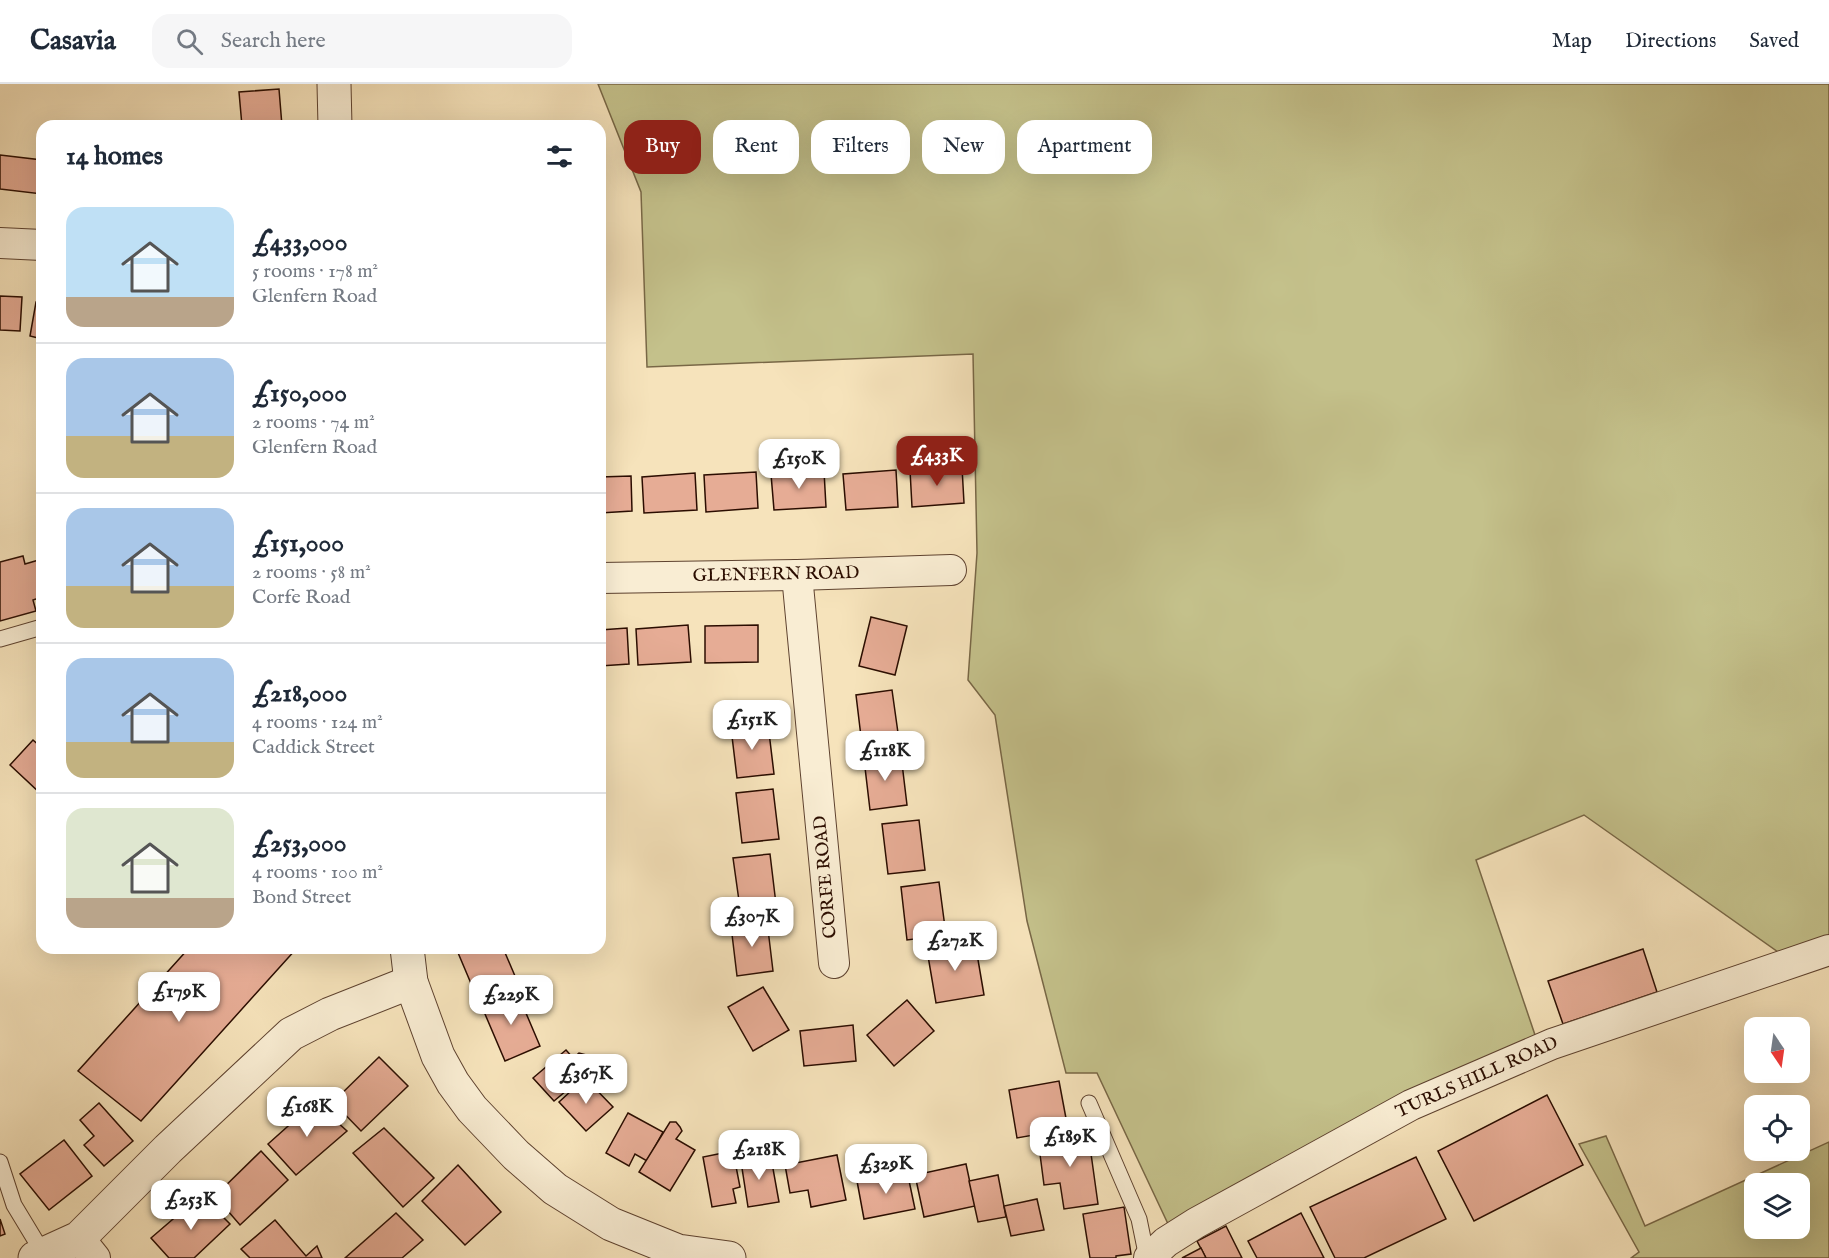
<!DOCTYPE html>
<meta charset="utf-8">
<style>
:root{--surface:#fff;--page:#f6f6f7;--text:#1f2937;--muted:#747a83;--line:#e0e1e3;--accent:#8f2418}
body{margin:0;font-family:"IM FELL English",serif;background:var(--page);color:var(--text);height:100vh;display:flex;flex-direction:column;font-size:22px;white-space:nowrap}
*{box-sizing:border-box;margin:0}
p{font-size:20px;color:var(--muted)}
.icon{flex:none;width:33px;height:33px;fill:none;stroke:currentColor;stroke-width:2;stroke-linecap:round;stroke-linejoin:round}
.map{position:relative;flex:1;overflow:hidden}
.sheet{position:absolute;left:36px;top:36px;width:570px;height:834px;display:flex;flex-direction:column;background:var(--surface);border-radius:18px;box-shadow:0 6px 24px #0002}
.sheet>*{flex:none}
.top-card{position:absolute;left:624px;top:36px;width:570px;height:54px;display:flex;gap:12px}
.needle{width:39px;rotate:167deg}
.tools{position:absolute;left:1744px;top:933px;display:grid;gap:12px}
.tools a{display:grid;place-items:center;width:66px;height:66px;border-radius:12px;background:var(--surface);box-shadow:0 6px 24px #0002;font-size:30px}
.price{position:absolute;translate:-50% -51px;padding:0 14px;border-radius:12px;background:#fff;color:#222;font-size:20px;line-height:39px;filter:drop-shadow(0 2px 3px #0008)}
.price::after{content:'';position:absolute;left:50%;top:36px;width:18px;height:14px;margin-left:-9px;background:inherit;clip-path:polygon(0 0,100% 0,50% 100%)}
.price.active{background:var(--accent);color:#fff}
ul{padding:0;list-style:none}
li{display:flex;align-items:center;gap:18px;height:150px;padding:0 30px}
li+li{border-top:2px solid var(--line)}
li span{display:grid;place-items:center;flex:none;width:168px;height:120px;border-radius:18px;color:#555}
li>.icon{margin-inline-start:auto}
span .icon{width:72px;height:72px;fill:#fffc;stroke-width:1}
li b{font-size:26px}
h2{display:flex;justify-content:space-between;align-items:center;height:72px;padding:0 30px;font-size:26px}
.tag{padding:0 21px;border-radius:18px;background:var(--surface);box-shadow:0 6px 24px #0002;font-size:21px;line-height:54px}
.tag.active{background:var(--accent);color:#fff}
header{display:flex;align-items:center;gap:36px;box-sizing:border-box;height:84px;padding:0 30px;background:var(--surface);border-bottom:2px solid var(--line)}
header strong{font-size:28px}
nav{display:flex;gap:33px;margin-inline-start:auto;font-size:21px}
.search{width:420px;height:54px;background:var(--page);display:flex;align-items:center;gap:15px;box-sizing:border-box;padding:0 21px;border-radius:18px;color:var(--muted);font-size:22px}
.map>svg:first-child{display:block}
</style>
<header>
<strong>Casavia</strong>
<div class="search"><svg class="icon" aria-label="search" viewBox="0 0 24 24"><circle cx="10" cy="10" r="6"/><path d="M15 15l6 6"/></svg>Search here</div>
<nav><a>Map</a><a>Directions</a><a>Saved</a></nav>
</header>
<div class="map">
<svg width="1829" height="1174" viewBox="0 0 1829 1174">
<rect width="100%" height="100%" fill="#f6e3bb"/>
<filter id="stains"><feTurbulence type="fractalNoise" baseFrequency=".00333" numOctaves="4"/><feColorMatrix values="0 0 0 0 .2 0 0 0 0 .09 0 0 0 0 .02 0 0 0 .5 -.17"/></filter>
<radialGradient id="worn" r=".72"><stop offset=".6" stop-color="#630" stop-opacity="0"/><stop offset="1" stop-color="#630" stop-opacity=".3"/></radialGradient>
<g fill="#c4c18b" stroke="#786746" stroke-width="1.5" fill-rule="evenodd">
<path d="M598,0H1829V855L1781,870L1584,731L1476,776L1535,951L1169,1142L1097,989H1066L1027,837L995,631L968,596L977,469L973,270L647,283L641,108Z"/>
<path d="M1606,1052L1645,1142L1829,1058V1174H1631L1639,1168L1579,1060ZM1755,1100H1800V1144H1755Z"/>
</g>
<g fill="#e6ac95" stroke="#2b0d00" stroke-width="1.5">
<path d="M279,5L282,42H242L239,8Z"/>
<path d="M0,71L42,76V110L0,105Z"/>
<path d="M600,190L604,243H600Z"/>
<path d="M0,212L22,213L20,247L0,246Z"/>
<path d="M36,218L42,219V255L30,252Z"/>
<path d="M962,383L964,419L912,423L910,386Z"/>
<path d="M896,386L898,423L846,426L843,390Z"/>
<path d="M824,387L826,423L774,426L771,390Z"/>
<path d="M756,388L758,424L706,428L704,391Z"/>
<path d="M695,389L697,426L644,429L642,393Z"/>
<path d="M631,392L632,427L600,429V393Z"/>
<path d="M23,472L25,480L42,475V513L33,516L36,527L0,537V478Z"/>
<path d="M871,533L907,542L895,591L859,582Z"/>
<path d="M688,541L691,578L638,581L636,545Z"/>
<path d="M758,541V578L705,579V542Z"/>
<path d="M627,544L629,580L600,582V546Z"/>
<path d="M892,606L899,656L862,661L856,611Z"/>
<path d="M768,640L774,690L737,694L731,644Z"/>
<path d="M33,656L42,664V706L40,709L10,681Z"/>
<path d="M901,671L907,721L870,726L864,675Z"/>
<path d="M773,705L779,755L742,759L736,709Z"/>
<path d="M919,736L925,786L888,790L882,740Z"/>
<path d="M770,770L776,820L740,824L733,774Z"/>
<path d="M939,798L946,851L907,856L901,803Z"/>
<path d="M767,837L773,887L737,892L731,842Z"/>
<path d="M975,858L984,911L936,919L927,866Z"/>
<path d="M189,864H297L141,1037L78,987Z"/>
<path d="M456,864H503L518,899L478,916Z"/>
<path d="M1643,865L1657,908L1563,940L1548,897Z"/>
<path d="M763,903L789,946L753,967L728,923Z"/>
<path d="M517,908L540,962L505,977L482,923Z"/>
<path d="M907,916L934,947L894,982L867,951Z"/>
<path d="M853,941L856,977L804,982L800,947Z"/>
<path d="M566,966L573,974L579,969L586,971L591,979V986L554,1017L533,994Z"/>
<path d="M379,973L408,1002L361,1047L333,1018Z"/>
<path d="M585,994L613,1023L586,1047L559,1018Z"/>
<path d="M1059,997L1068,1045L1017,1054L1009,1006Z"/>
<path d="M1547,1011L1583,1081L1474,1137L1438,1067Z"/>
<path d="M315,1018L347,1047L296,1091L268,1060Z"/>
<path d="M99,1019L133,1057L104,1082L84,1061L94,1052L80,1036Z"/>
<path d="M628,1029L663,1048L647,1077L635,1070L629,1082L606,1069Z"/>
<path d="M670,1038H676L680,1043L682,1047L676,1055L695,1066L670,1107L639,1088Z"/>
<path d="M384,1044L434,1094L403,1123L353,1069Z"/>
<path d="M1088,1048L1098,1120L1064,1125L1060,1099L1044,1101L1038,1055Z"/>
<path d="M64,1056L92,1092L49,1126L20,1090Z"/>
<path d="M261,1067L288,1096L240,1141L215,1112Z"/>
<path d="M733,1067L740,1103L733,1105L736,1119L712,1123L703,1073Z"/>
<path d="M756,1068L758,1081L772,1079L779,1118L748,1123L740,1071Z"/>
<path d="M837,1071L846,1116L811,1123L808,1106L790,1109L785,1081Z"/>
<path d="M1416,1073L1446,1135L1364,1174H1335L1310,1123Z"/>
<path d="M966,1080L975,1122L924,1133L915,1091Z"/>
<path d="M458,1081L501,1128L465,1161L422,1117Z"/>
<path d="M907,1087L915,1125L864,1135L857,1097Z"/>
<path d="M998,1091L1006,1133L978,1138L969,1097Z"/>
<path d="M201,1111L230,1140L194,1174H169L151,1154Z"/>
<path d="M1037,1115L1044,1146L1011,1152L1004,1122Z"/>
<path d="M1124,1123L1131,1170L1116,1172V1174H1090L1083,1130Z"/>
<path d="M396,1129L423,1156L402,1174H345Z"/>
<path d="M1301,1129L1324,1174H1257L1248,1157Z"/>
<path d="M0,1135L5,1150L0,1152Z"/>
<path d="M275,1136L306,1172L317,1162L322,1174H250L241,1165Z"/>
<path d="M1226,1142L1242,1174H1206L1197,1157Z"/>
<path d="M1201,1164L1206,1174H1182Z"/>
</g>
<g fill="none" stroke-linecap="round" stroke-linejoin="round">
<g stroke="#5e422f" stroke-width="17">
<g id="service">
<path d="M0,555L42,543"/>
<path d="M1089,1019L1139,1135L1147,1174"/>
<path d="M0,1078L14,1121L43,1169"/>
</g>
</g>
<g stroke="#5e422f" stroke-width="32">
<g id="minor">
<path d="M0,159L42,161"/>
<path d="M797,491L834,879"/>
<path d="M600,494L797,491L951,486"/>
<path d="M79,1154L95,1174"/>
<path d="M1149,1174L1166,1158L1196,1139L1411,1021L1552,960L1829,866"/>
</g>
</g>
<g stroke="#5e422f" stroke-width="35">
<g id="tertiary">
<path d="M334,0L335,42"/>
<path d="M407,864L411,898L438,972L453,999L472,1025L516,1071L555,1105L611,1140L678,1167L729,1174"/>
<path d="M35,1174L79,1154L168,1065L291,950L330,930L411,898"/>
</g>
</g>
<use href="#service" stroke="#f9edd3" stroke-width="15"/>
<use href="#minor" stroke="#f9edd3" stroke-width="30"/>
<use href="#tertiary" stroke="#f9edd3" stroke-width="33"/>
</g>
<g text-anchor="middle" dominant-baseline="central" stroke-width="6" stroke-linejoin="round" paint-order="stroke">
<g font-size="18" fill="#2b0d00" stroke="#f9edd3">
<text transform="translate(776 491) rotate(-1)">GLENFERN ROAD</text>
<text transform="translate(826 793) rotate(-95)">CORFE ROAD</text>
<text transform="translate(1477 994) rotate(-24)">TURLS HILL ROAD</text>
</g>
</g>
<rect width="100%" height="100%" filter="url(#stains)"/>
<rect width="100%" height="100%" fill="url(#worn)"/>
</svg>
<div class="tools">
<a><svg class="needle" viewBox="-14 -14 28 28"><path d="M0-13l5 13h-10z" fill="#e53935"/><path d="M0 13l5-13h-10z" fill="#747a83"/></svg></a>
<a><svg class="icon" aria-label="locate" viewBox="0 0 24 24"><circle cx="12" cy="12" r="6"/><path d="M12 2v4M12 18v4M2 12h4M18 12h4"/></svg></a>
<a><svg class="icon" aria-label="layers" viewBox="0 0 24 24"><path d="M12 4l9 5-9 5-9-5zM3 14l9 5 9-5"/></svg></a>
</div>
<b class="price active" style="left:937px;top:403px">£433K</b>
<b class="price" style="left:799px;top:406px">£150K</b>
<b class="price" style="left:752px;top:667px">£151K</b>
<b class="price" style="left:885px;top:698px">£118K</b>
<b class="price" style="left:752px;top:864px">£307K</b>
<b class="price" style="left:955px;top:888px">£272K</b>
<b class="price" style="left:179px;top:939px">£179K</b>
<b class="price" style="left:511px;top:942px">£229K</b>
<b class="price" style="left:586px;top:1021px">£367K</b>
<b class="price" style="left:307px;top:1054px">£168K</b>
<b class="price" style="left:1070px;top:1084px">£189K</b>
<b class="price" style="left:759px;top:1097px">£218K</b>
<b class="price" style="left:886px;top:1111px">£329K</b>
<b class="price" style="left:191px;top:1147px">£253K</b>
<div class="top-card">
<a class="tag active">Buy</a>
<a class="tag">Rent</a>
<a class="tag">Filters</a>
<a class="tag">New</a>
<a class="tag">Apartment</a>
</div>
<section class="sheet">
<h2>14 homes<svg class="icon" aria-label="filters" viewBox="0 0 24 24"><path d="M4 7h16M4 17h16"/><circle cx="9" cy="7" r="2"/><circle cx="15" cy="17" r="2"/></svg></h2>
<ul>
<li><span style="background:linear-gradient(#bfe0f5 75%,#b9a48a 0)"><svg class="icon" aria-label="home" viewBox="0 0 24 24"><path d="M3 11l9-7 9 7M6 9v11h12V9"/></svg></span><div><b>£433,000</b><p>5 rooms · 178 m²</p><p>Glenfern Road</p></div></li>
<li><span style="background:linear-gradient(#a9c7e8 65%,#c2b280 0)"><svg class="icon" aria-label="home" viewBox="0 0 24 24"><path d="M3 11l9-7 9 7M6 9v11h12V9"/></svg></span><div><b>£150,000</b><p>2 rooms · 74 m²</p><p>Glenfern Road</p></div></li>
<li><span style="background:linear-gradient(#a9c7e8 65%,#c2b280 0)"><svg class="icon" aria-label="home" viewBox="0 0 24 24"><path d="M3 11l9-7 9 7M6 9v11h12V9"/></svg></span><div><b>£151,000</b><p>2 rooms · 58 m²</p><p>Corfe Road</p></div></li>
<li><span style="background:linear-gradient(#a9c7e8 70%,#c2b280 0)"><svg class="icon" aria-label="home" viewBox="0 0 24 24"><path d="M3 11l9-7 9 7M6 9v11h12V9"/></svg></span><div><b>£218,000</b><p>4 rooms · 124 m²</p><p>Caddick Street</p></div></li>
<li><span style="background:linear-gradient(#dfe7d0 75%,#b9a48a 0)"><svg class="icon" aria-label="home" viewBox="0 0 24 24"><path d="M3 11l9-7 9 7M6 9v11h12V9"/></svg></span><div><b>£253,000</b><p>4 rooms · 100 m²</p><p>Bond Street</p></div></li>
</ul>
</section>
</div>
